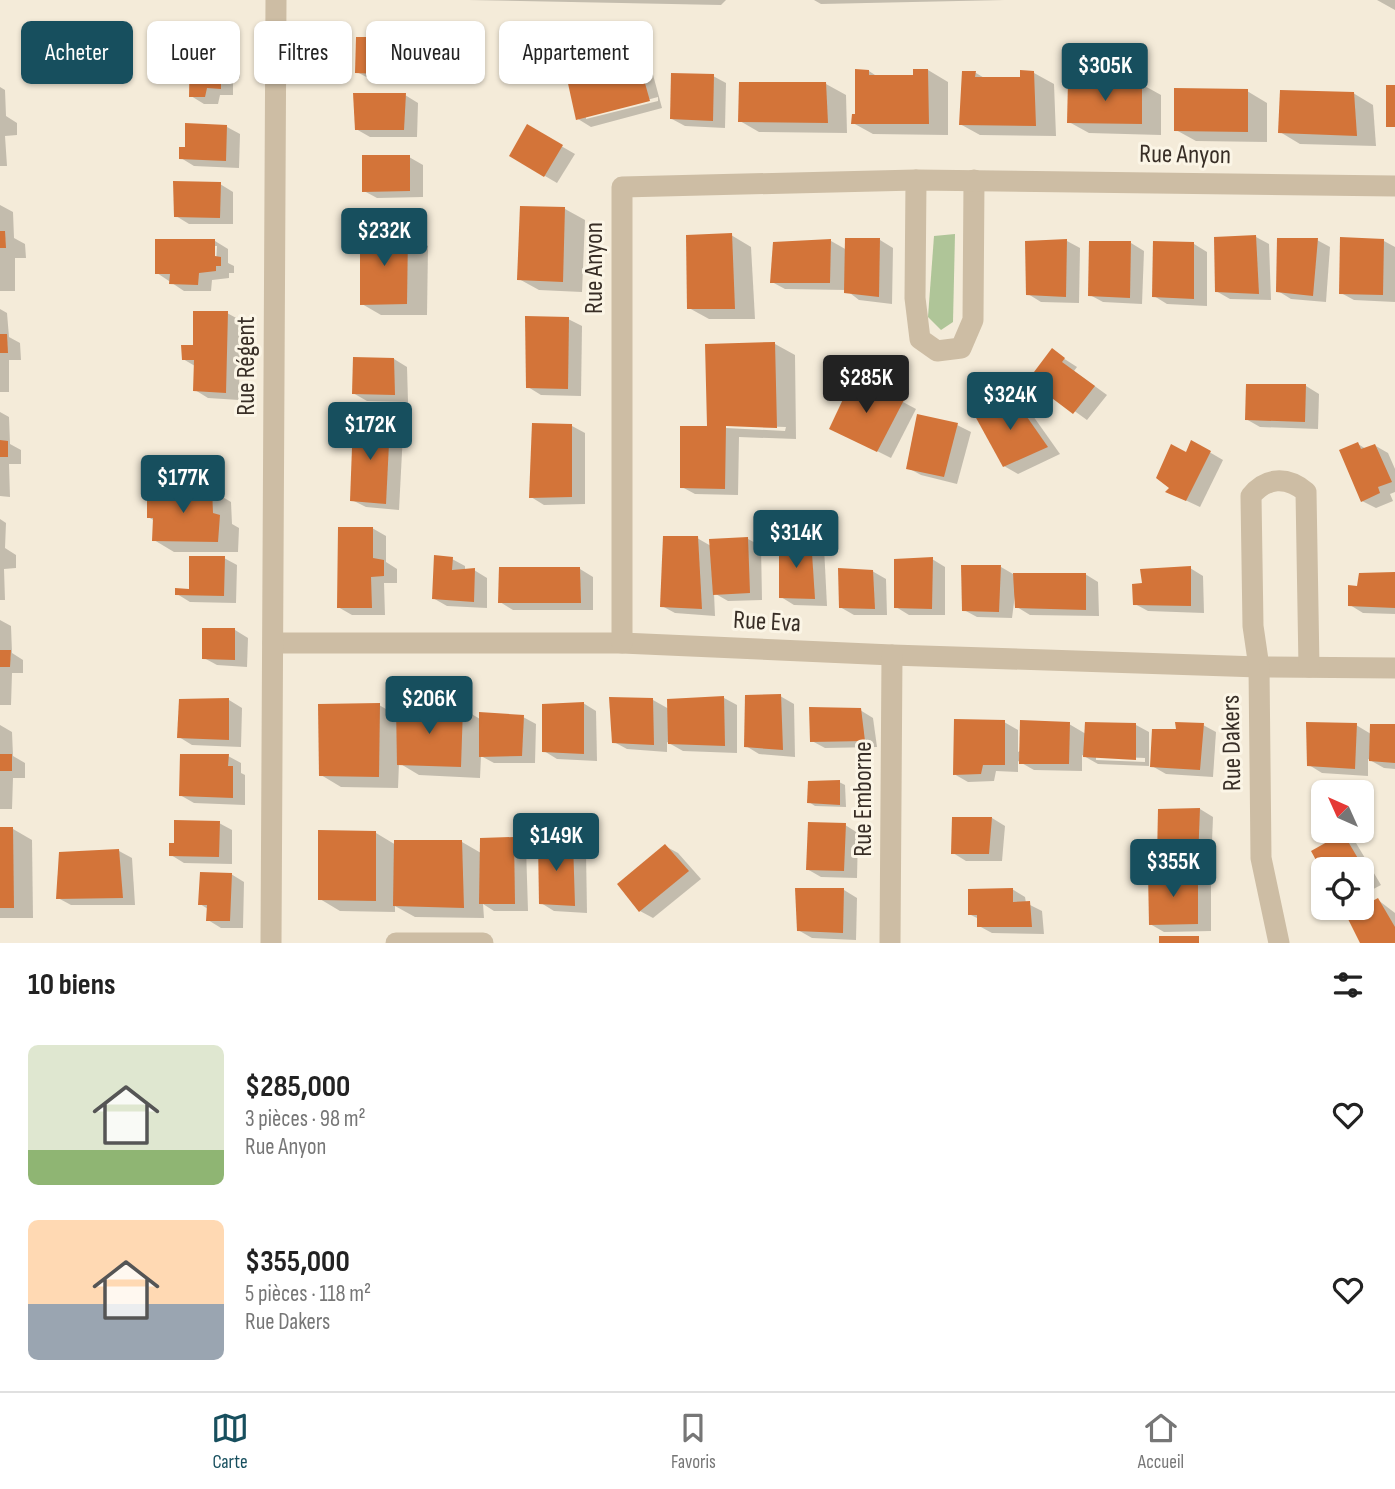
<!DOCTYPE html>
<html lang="fr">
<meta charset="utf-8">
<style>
:root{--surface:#fff;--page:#f6f6f6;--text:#222;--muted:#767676;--line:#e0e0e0;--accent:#174f5e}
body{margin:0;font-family:"Sofia Sans Condensed",sans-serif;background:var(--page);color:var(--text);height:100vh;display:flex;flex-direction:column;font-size:26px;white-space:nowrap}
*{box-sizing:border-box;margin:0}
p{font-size:23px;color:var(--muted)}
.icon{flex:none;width:38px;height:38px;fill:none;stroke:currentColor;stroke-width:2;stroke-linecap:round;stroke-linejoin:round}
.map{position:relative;height:943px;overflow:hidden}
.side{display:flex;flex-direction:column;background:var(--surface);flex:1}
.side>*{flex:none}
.banner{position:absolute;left:21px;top:21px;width:700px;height:63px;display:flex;gap:14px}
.needle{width:46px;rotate:315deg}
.fabs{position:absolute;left:1311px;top:780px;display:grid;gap:14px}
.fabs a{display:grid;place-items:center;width:63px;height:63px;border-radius:10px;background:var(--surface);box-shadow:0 2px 5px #0004;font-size:35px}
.price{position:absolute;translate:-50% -60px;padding:0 16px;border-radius:7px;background:var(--accent);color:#fff;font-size:23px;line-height:46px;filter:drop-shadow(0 2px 4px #0008)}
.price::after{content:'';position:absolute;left:50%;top:42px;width:21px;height:16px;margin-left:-10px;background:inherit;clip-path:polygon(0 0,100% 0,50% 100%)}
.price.on{background:#222;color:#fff}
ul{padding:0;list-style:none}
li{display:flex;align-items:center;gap:21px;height:175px;padding:0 28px}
li span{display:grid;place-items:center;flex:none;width:196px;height:140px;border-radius:10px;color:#555}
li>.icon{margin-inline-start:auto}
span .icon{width:84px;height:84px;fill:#fffc;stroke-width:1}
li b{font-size:30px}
h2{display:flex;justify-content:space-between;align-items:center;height:84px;padding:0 28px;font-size:30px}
.chip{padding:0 24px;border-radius:10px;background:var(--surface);box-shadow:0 2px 5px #0004;font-size:24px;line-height:63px}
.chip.on{background:var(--accent);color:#fff}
.tabs{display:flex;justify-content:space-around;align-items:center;height:98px;border-top:2px solid var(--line);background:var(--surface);font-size:19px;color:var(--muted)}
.tabs a{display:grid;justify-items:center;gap:4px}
.tabs .on{color:var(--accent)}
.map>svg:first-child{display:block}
</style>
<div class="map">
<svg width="1395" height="943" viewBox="0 0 1395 943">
<rect width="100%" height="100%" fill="#f4ebd9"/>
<path fill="#afc598" d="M955,234L953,322L941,330L928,317L934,236Z"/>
<g fill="#0003" fill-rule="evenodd">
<path d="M468,0H726L721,5Z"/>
<path d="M814,0H1005L821,4Z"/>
<path d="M1377,0H1395V10Z"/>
<path d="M402,39L416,47L418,81L370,79L357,72Z"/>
<path d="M219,43L233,51L232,67L240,72V78H233V95H220L218,104H204L191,96Z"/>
<path d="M638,63L652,71L662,108L591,127L578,119ZM658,97V101L586,119V116Z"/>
<path d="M928,70L948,82V135L873,134L853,123L869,71L878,77H915Z"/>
<path d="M963,73H976L986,79L1022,78L1034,73L1054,84L1056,136L980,135L960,124Z"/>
<path d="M713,76L726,83L725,128L685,126L672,119Z"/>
<path d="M826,84L846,95L847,133L759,132L740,121Z"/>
<path d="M1141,84L1161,95V135L1089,133L1069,122Z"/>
<path d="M0,87L5,90L6,116L17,123V135L5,136L7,166H0Z"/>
<path d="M1247,91L1267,103V142L1196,141L1176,130Z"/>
<path d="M1353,93L1373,105L1376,146L1300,144L1280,132Z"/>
<path d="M405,95L418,103L417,137H370L356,129Z"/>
<path d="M227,127L240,134L239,168L194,166L181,158L187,148Z"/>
<path d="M528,127L575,154L557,183L511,156Z"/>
<path d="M409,157L423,165V197L377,198L364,191Z"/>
<path d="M220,184L233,192V224H189L176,216Z"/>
<path d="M0,205L13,212L14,238L25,244L26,258H15V291H0Z"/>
<path d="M565,209L585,220L582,292L539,290L519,279Z"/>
<path d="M408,235L428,246L427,315H381L362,304Z"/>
<path d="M731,235L751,247L755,319H709L689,308Z"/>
<path d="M1256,237L1269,244L1271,300L1230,299L1216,291Z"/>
<path d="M880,240L893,248L892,304L859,300L846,290L785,289L772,282L831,241L847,250Z"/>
<path d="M1317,240L1330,247L1326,302L1291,299L1278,291Z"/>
<path d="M157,241H215L228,249V263L234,266V273H229V278L212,280L211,291H184L157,273ZM213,246H217L216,265Z"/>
<path d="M1067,241L1080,248L1079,303L1041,302L1028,294Z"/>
<path d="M1384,241L1395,247V302L1354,300L1341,293Z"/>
<path d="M1131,243L1144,251L1142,304L1103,302L1090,295Z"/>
<path d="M1194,244L1207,252V306L1167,304L1154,296Z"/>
<path d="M0,309L7,313L9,337L20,343L21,360H9V392H0Z"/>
<path d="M227,313L240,320L239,400L208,398L195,390V366L183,359Z"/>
<path d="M568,319L582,326L581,396L541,395L528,387Z"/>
<path d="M775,344L795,355L796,439L739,437L738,495L695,494L682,487L714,428ZM726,425L786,427L785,431L726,428Z"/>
<path d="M1052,351L1077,367L1074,371L1107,395L1087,420L1030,379Z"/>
<path d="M394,359L407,367L408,402L367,401L353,393Z"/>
<path d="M1248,386H1306L1319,394L1318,429L1260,427L1246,419Z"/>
<path d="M1013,399L1026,406L1060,454L1018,474L1004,466Z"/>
<path d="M903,402L916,409L891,458L845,435Z"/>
<path d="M0,412L9,417L10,444L21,450V464H9L10,497L0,496Z"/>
<path d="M390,425L403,433L399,510L366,507L352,500Z"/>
<path d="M957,425L971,432L957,484L921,475L908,468Z"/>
<path d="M572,426L585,433V504L544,505L531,497Z"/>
<path d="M1192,442L1223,460L1200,507L1168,492Z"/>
<path d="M1358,444L1366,449L1374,445L1388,453L1395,469V492L1390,494L1393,501L1376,508L1362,501Z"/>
<path d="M211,490L231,502L232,524L239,528L238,552H174L154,540L155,521L148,517Z"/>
<path d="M0,519L6,523L5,548L16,555V568L4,569L5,600H0Z"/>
<path d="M372,528L386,536V562L397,569V583H384L385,615H352L338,607Z"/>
<path d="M697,538L711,546L748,539L761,546L762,600L728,601L714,593L715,616L675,613L662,606Z"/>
<path d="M811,540L824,547L827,606L794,605L781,597Z"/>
<path d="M224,558L237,565L236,603L190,602L177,594L191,590Z"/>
<path d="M452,559L465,566V571L474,570L487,578V608L447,606L433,598Z"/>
<path d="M932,559L945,567V615H909L896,607Z"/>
<path d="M1001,567L1013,574H1085L1098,582L1099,616L1030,615L1017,607L1016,587L1012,618L977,617L964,610Z"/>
<path d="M1190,568L1203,576L1204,613L1148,611L1135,604L1144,585Z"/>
<path d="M580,569L593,577V610H513L500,602Z"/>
<path d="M872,571L886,579L887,615H854L840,607Z"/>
<path d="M1395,573V614L1363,613L1350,605L1359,588Z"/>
<path d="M0,620L11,626L12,653L23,660V673H12L11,705H0Z"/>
<path d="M235,630L248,638L247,667L217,665L204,658Z"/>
<path d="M780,696L794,704L795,757L759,754L746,746Z"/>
<path d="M724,698L737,705V753L683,751L667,742V752L627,749L614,742L653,700L669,709Z"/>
<path d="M229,700L242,708L241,747L192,745L179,737Z"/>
<path d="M583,703L596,711L597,761L557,759L544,751Z"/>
<path d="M379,705L398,716L463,709L480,719L523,717L536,724L535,763H494L481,756L480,778L419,775L399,763L398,788L341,787L321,775Z"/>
<path d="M860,710L873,718L877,747L825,748L812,741Z"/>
<path d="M1004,722L1018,730V752L1069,724L1086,734L1136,725L1149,732V766L1098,764L1082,755V771L1034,770L1018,761V772L996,771L994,781L968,782L954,774ZM1096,756L1145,758V762L1096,760Z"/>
<path d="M0,725L12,732L13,756L25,763V778H13L12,809H0Z"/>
<path d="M1203,725L1216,732L1213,777L1166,774L1152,766L1177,731Z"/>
<path d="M1356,725L1371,734L1395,726V769L1384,768L1368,759V776L1322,773L1309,765Z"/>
<path d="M228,756L241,763V773L245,775V805L194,803L180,795Z"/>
<path d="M839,782L845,785L846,807L815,806L809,802Z"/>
<path d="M1200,809L1213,817L1211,867L1172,865L1159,857Z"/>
<path d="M992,818L1005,826L1002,861H966L953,853Z"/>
<path d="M219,823L232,830V864L184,863L171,855Z"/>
<path d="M845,825L858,833L857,878L821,877L807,869Z"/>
<path d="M0,829H13L32,840L33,918H0Z"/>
<path d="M376,833L396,845L462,842L481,853L513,839L526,847L528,911H494L483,904L484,918L415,917L395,906V912L340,911L320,899Z"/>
<path d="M1343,835L1356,843L1381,885L1362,895V870Z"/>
<path d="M573,843L586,851L587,913L554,911L541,903Z"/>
<path d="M665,846L678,853L701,879L653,918L640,911Z"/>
<path d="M119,851L132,858L135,905H71L58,898Z"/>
<path d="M231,874L244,882L243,928H221L208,920V909L200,904Z"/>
<path d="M1198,876L1211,883V931L1164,932L1150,924Z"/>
<path d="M1012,889L1025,897L1026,903L1042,911L1044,934L992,933L979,926V919L969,914Z"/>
<path d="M844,890L857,898L856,940L812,938L798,930Z"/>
<path d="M1378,900L1395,913V943H1361Z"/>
</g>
<g fill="#d37439">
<path d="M356,37H403L405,75L355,73Z"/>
<path d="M190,41H220L219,62L228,63L227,72H221V89L207,88L205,97H189Z"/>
<path d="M639,62L650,101L576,120L567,79Z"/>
<path d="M855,69L869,70V75H913V69H928L929,124H851L852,114H855Z"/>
<path d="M1020,70L1034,71L1036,126L959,125L962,71H976L975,77H1020Z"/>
<path d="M671,73L714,74L713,121L670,119Z"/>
<path d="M1068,81L1142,82V124L1067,123Z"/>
<path d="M739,82H826L828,123L738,122Z"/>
<rect x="1386" y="85" width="9" height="42"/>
<path d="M1174,88L1248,89V132L1174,131Z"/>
<path d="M1280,90L1354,92L1357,136L1278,133Z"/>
<path d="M353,93H406L404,130H355Z"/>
<path d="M185,123L227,125L226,161L179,159V147H185Z"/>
<path d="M527,124L563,145L544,177L509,156Z"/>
<path d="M362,155H410V191L362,192Z"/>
<path d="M173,181L221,182L220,218L174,217Z"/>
<path d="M520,206L565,207L563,282L517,280Z"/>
<path d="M0,231H5L6,248H0Z"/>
<path d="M360,231L408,233L407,304L360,305Z"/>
<path d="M732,233L735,309H687L686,235Z"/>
<path d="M1256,235L1259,294L1215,292L1214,237Z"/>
<path d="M1340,237L1384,239L1383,295L1339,294Z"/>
<path d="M845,238H880L879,297L844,293Z"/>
<path d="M1277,238H1318L1313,296L1276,292Z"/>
<path d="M155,239H215V256L221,257V266H216V271L199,273L198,285L169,284L170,274H155Z"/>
<path d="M831,239L830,283H770L773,242Z"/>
<path d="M1067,239L1066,297L1026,295L1025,241Z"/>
<path d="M1089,241H1131L1130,298L1088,296Z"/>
<path d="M1153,241L1194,242V299L1152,297Z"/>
<path d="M193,311H228L226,393L193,391L194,360H182L181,345H193Z"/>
<path d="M525,316L569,317L568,389L526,388Z"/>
<path d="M0,334H7L8,353H0Z"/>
<path d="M775,342L777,428L726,426L725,489L680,488V426H707L705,344Z"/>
<path d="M1052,348L1065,358L1062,362L1095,386L1073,414L1028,380Z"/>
<path d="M353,357L394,358L395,395L352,394Z"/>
<path d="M853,378L904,400L877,452L829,429Z"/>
<path d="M1246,384H1306L1305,422L1245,420Z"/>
<path d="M1013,397L1048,447L1003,467L975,416Z"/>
<path d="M917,414L958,423L944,477L906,469Z"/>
<path d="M353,421L390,423L386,504L350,501Z"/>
<path d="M532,423L572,424V497L529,498Z"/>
<path d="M0,440L8,441V457H0Z"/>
<path d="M1191,440L1211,451L1186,501L1165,492L1169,488L1156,478L1171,444L1186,452Z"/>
<path d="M1358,442L1361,449L1375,444L1392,482L1378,487L1380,493L1361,502L1339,450Z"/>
<path d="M147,487L212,488L213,513L220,515L218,542L152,541L153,518H147Z"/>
<path d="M338,527H373V558L384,560V576L371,577L372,608H337Z"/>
<path d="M663,536H698L702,609L660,607Z"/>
<path d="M748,537L750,593L713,595L709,539Z"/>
<path d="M811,538L815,599L779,598V542Z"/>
<path d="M434,555L453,557L452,570L475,568L474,602L432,599Z"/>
<path d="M189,556H225L224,596L175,595V588L189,589Z"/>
<path d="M933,557L932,609L894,608V559Z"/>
<path d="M961,565H1001L999,612L962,611Z"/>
<path d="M1191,566V606L1133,605L1132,584L1142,583L1140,569Z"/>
<path d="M499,567H580L581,603H498Z"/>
<path d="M838,568L873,570L875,609L839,608Z"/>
<path d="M1395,572V608L1348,606V585L1357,586L1359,573Z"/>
<path d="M1013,573H1086V610L1015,608Z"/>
<path d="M202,628H235V660L202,659Z"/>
<path d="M0,650H11L10,667H0Z"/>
<path d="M781,694L783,750L744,747L745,695Z"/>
<path d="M724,696L725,746L668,744L667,699Z"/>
<path d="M609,697L653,698L654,745L612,743Z"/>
<path d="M229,698V740L177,738L179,699Z"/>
<path d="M584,702V754L542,752V704Z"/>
<path d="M380,703L379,777L319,776L318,704Z"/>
<path d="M396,705L463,707L461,767L397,765Z"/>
<path d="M809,707L861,708L865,741L810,742Z"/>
<path d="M479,712L524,715L522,756L479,757Z"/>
<path d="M954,719L1005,720V765H983L981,774L953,775Z"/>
<path d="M1020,720L1070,722L1069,764H1019Z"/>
<path d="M1085,722L1136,723V760L1083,757Z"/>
<path d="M1175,722L1204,723L1200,770L1150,767L1152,729H1176Z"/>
<path d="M1306,722L1357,723L1355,769L1307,766Z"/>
<path d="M1370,724H1395V763L1369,761Z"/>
<rect x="0" y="754" width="12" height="17"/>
<path d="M180,754H229L228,766H233V798L179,796Z"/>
<path d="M840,780V805L807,803L808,781Z"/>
<path d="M1200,808L1198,860L1157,858L1158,809Z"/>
<path d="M952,817H992L989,854H951Z"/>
<path d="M174,820L220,821L219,857L169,856V843H174Z"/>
<path d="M808,822L846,823L844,871L806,870Z"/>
<path d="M0,827H13L14,908H0Z"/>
<path d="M318,830L376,831V901L318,900Z"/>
<path d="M1343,833L1369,877L1362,881V870H1323V873L1311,851Z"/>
<path d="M514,837L515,904H479L480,838Z"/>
<path d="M394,840H462L464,908L393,906Z"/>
<path d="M538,841H573L575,906L539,904Z"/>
<path d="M665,844L689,871L639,912L617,884Z"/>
<path d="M119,849L123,898L56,899L59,852Z"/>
<path d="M200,872L232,873L230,921H206L207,905H198Z"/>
<path d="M1148,872L1198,874V924L1149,925Z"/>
<path d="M795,888H844L843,933L797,931Z"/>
<path d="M1013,888V902L1030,901L1032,927H977V915H968V889Z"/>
<path d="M1378,898L1395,927V943H1360L1346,915Z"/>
<rect x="1159" y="936" width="40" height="7"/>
</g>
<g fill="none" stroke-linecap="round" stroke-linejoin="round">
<g stroke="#cdbda4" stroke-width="21">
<path d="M916,180L915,298L920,339L937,351L961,348L973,320L974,180"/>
<path d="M273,643H622L892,655L1259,667L1395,668"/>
<path d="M622,643V187L916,180L1395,186"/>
<path d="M271,943L276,0"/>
<path d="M396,943H483"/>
<path d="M890,943L892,655"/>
<path d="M1279,943L1261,858L1259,667L1253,626L1251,496C1266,477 1287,476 1306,492L1309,667"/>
</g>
</g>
<g text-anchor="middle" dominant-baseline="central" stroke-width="6" stroke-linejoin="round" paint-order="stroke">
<g font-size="26" fill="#382e26" stroke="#fbf5e6">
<text transform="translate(1185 155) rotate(1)">Rue Anyon</text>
<text transform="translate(594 268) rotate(-90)">Rue Anyon</text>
<text transform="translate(246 366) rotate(-90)">Rue Régent</text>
<text transform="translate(767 622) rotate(3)">Rue Eva</text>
<text transform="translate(1232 743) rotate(-91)">Rue Dakers</text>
<text transform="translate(863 799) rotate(-90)">Rue Emborne</text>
</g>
</g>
</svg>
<div class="fabs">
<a><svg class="needle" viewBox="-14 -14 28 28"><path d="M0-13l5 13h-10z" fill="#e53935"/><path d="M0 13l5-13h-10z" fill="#767676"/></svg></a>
<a><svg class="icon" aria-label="locate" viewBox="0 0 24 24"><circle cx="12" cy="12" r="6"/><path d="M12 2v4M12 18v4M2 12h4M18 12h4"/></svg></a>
</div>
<b class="price" style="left:1105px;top:103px">$305K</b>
<b class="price" style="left:384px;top:268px">$232K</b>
<b class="price on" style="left:866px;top:415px">$285K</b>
<b class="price" style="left:1010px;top:432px">$324K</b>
<b class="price" style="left:370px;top:462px">$172K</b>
<b class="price" style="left:183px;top:515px">$177K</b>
<b class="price" style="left:796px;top:570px">$314K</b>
<b class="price" style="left:429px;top:736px">$206K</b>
<b class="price" style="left:556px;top:873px">$149K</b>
<b class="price" style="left:1173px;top:899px">$355K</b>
<div class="banner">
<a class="chip on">Acheter</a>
<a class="chip">Louer</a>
<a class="chip">Filtres</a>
<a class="chip">Nouveau</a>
<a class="chip">Appartement</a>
</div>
</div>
<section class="side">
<h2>10 biens<svg class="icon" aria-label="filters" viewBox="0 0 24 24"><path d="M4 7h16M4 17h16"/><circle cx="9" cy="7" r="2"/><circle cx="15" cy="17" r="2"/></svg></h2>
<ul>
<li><span style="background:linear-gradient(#dfe7d0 75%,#8fb573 0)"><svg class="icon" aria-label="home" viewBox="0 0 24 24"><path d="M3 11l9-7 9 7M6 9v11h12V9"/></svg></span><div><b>$285,000</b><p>3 pièces · 98 m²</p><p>Rue Anyon</p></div><svg class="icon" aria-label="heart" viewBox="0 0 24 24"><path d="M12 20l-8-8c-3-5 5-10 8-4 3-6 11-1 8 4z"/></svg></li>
<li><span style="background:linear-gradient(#ffd9b3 60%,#9aa5b1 0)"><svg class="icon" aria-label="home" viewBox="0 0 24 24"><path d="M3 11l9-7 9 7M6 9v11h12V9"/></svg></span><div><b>$355,000</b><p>5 pièces · 118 m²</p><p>Rue Dakers</p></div><svg class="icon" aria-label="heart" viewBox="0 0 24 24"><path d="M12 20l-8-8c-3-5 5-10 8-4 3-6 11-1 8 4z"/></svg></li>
</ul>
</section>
<nav class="tabs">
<a class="on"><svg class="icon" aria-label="map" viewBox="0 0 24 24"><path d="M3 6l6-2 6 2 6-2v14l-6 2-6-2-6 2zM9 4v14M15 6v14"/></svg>Carte</a>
<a><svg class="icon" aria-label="saved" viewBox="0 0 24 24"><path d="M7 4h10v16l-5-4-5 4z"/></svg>Favoris</a>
<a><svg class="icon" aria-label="home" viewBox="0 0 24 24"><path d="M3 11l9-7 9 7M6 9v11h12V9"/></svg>Accueil</a>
</nav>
